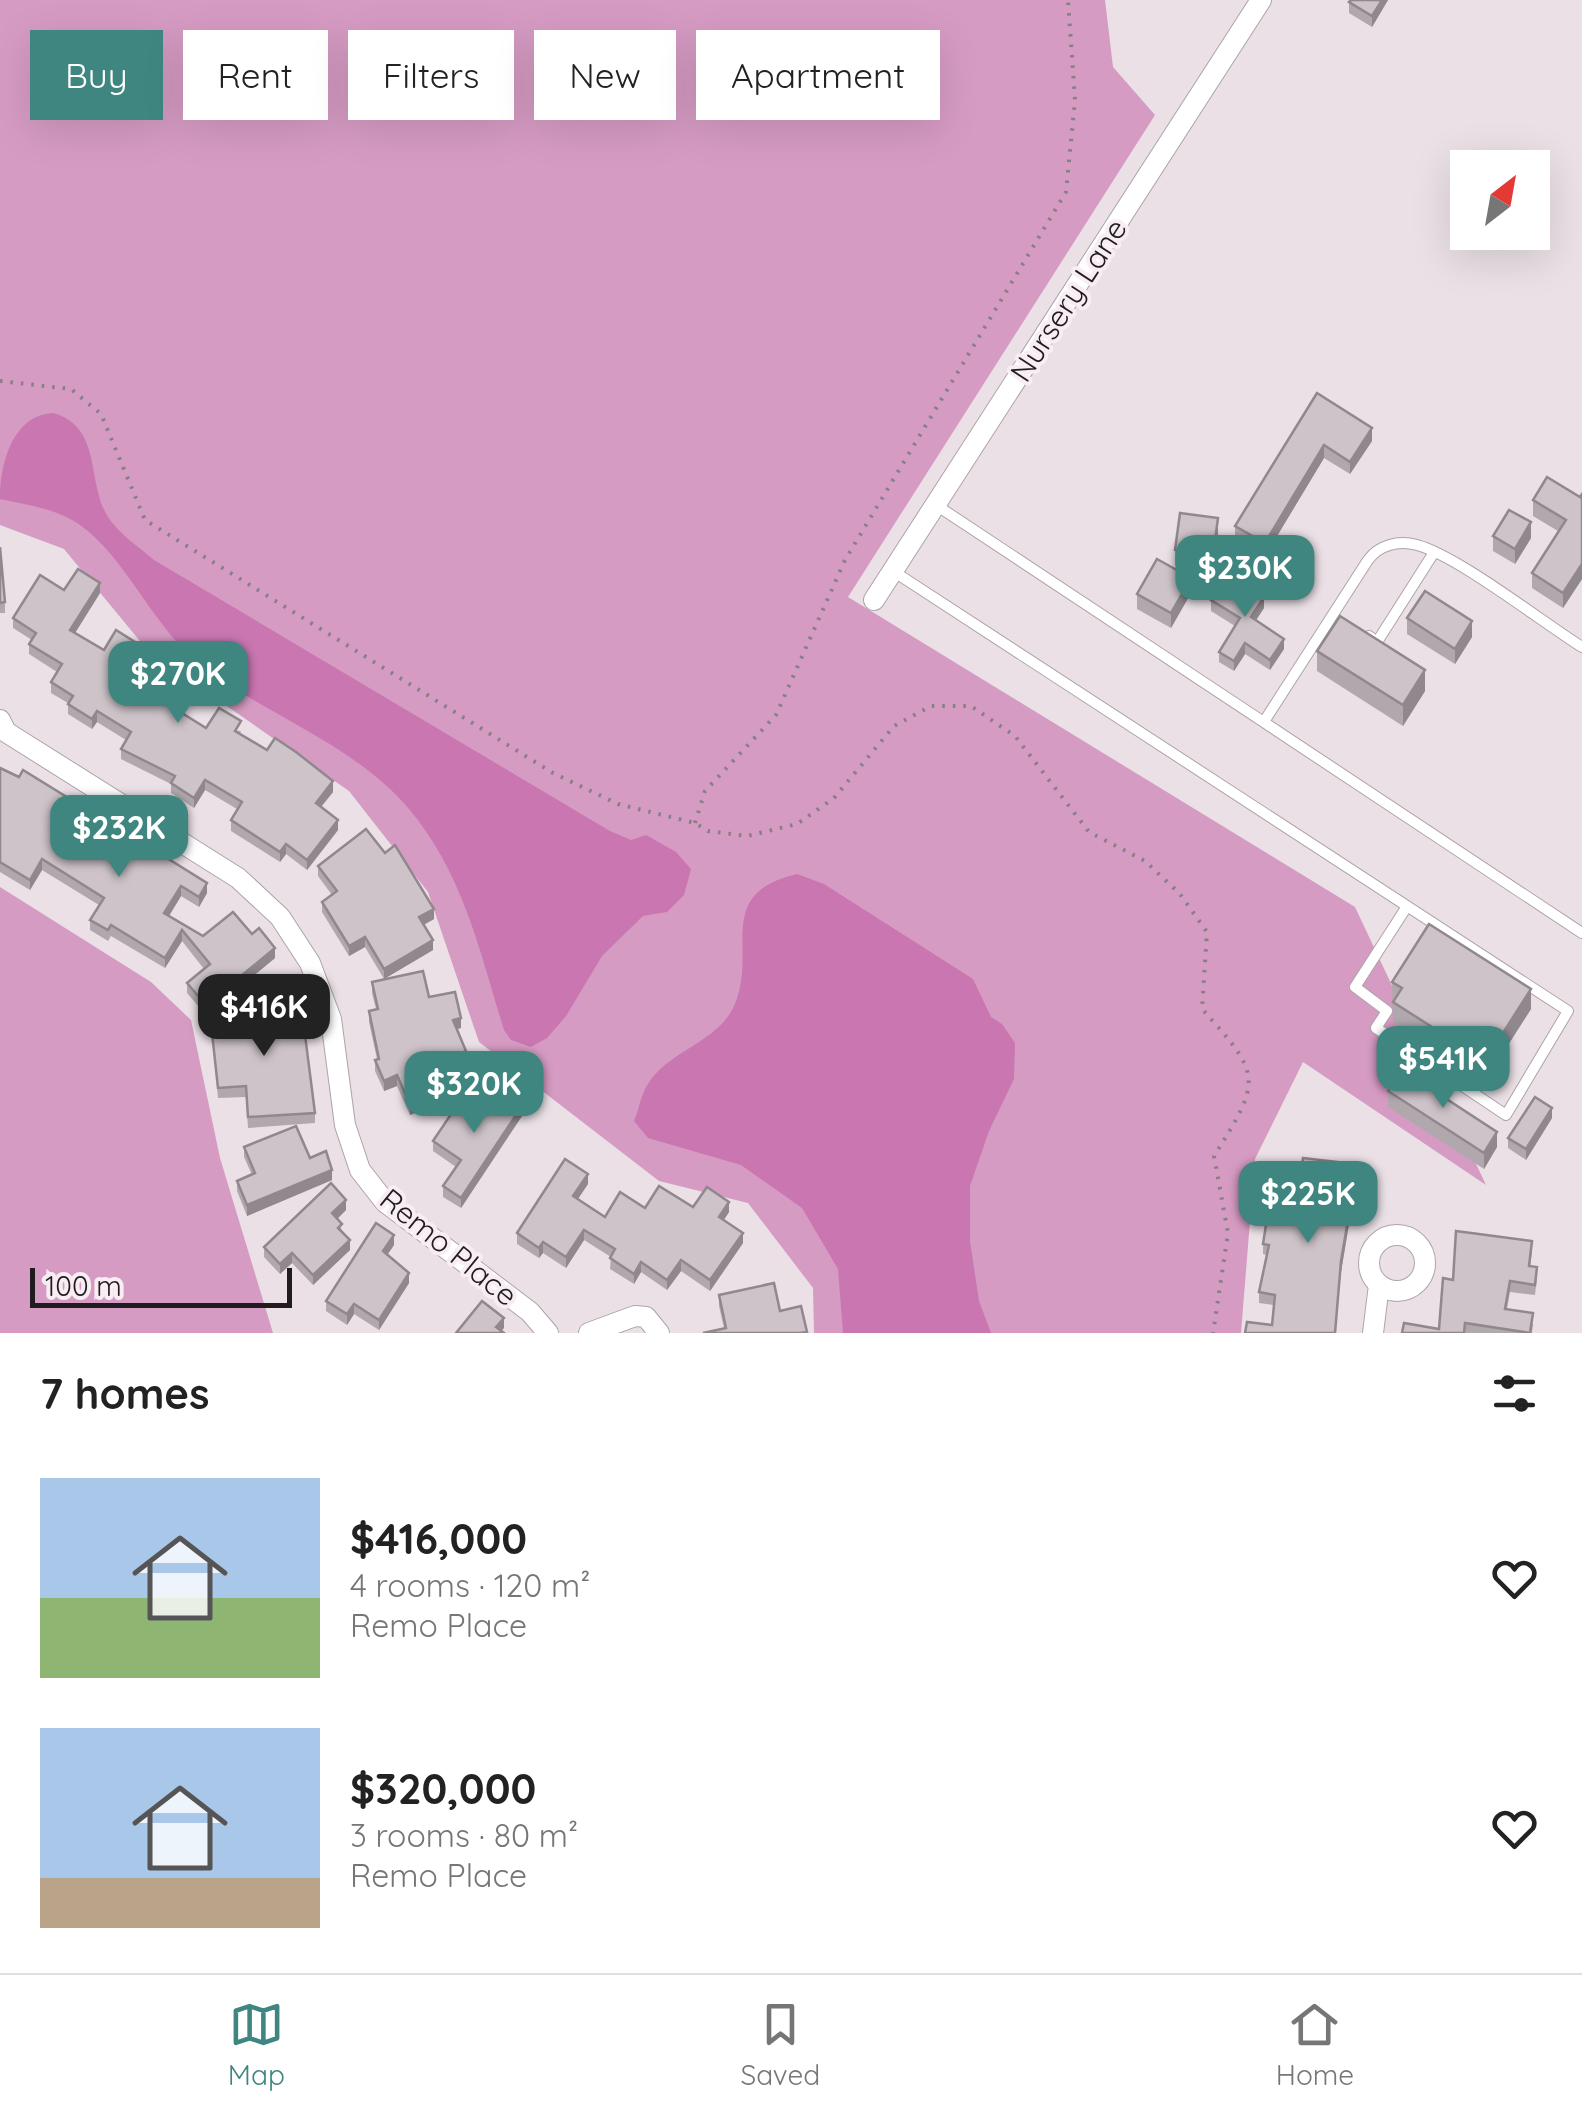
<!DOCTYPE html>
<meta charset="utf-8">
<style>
:root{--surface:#fff;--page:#f6f6f6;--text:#222;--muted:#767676;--line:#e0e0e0;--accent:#3f8681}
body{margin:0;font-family:Quicksand,sans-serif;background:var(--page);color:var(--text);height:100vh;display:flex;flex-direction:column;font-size:38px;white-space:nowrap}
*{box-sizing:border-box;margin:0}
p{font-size:32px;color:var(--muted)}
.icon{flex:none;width:55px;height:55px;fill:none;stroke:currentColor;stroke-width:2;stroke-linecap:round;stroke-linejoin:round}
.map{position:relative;height:1333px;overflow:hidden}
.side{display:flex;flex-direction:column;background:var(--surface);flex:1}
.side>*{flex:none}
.top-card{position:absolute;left:30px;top:30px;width:1000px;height:90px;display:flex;gap:20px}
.needle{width:65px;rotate:31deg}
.buttons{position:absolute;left:1450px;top:150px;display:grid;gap:20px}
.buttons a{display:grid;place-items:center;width:100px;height:100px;border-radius:0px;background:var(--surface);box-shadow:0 10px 40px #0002;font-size:50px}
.scale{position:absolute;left:30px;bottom:25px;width:262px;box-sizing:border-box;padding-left:10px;border:5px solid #1f1b1e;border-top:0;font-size:28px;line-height:35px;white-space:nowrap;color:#1f1b1e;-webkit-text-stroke:8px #f7edf3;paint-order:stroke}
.price{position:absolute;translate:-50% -85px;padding:0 22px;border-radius:20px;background:var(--accent);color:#fff;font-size:32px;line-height:65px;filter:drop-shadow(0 2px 5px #0008)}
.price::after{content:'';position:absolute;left:50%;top:60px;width:30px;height:22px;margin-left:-15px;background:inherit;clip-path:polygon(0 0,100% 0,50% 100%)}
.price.active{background:#222;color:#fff}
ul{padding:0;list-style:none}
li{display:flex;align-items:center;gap:30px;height:250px;padding:0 40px}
li span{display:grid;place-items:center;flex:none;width:280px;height:200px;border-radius:0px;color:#555}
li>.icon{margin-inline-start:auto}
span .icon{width:120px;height:120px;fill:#fffc;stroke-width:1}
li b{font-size:42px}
h2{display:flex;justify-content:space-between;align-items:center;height:120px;padding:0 40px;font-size:42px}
.pill{padding:0 35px;border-radius:0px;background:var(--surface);box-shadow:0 10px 40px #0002;font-size:35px;line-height:90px}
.pill.active{background:var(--accent);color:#fff}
.tabs{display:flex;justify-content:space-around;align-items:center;height:140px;border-top:2px solid var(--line);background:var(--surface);font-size:28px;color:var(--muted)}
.tabs a{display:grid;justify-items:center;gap:5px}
.tabs .active{color:var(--accent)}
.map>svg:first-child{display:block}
</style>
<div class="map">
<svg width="1582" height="1333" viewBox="0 0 1582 1333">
<rect width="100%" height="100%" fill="#eae0e6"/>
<g fill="#d69bc3">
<path d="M0,0H1105L1113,67L1155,115L848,597L1355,907L1486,1185L1303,1062L1255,1159L1241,1333H814L813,1288L748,1203L659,1181L479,1042L428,892L349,791L149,652L64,549L0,525Z"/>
<path d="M0,887L151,982L191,1020L220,1158L273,1333H0Z"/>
</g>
<g fill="#c976b1">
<path d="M53,413C103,427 86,482 108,517C120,535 139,547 154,560L610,831L631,840L646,835L676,852L691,869L684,895L667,912L643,916L602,956L566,1016L547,1038L531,1047L511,1040L504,1030C480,952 463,873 409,809C355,745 268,716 203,667C152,628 123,549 72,520C50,508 25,504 0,499C0,465 12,415 53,413Z"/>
<path d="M797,874L824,884L973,979L991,1017L1002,1024L1015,1043L1014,1079L989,1131L970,1186V1241L979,1301L991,1333H843L838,1269L802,1208L741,1165L648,1138L634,1121C639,1109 641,1094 648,1084C669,1050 717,1043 734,1006C759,951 712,894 797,874Z"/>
</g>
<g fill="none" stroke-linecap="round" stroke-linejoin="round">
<g stroke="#ada3a9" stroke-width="12">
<g id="service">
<path d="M936,505L1582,933"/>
<path d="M893,571L1568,1011L1506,1115L1376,1028L1387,1011L1355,987L1406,908"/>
<path d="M1369,636L1377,642L1433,554"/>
<path d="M1265,720L1368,560C1379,545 1398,540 1417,545C1458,556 1542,622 1582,647"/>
</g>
</g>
<g stroke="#ada3a9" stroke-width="22">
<g id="minor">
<path d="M874,600L1261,0"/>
<path d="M0,720L6,732L238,878L280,917L310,963L331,1019L345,1125L360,1170L385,1202L530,1312L548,1333"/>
<circle cx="1397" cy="1263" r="28"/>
<path d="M589,1333L635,1316L646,1317L659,1333"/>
<path d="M1373,1333L1379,1285"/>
</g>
</g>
<g stroke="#867f83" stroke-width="4" stroke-dasharray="2.5 8" stroke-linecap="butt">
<path d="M0,381L71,389L101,414L145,520L553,773L618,804L695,823L708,831L747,836L797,824L834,798L894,726L931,706H971L1015,736L1089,832L1145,861L1180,894L1207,932L1202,1009C1262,1075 1262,1080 1214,1156L1228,1233L1213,1333"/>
<path d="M695,823L705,791L776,715L845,560L1066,192L1075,100L1068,0"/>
</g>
<use href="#service" stroke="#fff" stroke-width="10"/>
<use href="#minor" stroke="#fff" stroke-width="20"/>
</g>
<g fill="#b0a8ad">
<path d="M1388,0L1372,27L1349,13V2Z"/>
<path d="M1317,393L1372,441L1350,474L1324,458L1265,556L1235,539V526Z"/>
<path d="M1582,494V579L1563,608L1532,588V573L1558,531L1533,516V500L1580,497Z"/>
<path d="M1218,533L1213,570L1175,565V550Z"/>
<path d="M1493,536L1531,538L1515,564L1493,551Z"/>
<path d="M0,547L5,602V613H0Z"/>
<path d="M64,590L100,593L75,633L104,650L138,654L126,674L155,692L188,695L178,711L206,728L241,731L240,734L333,792L321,807L338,830L307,870L286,854L280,862L231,831V820L237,809L205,790L194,808L171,793V784L121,759V749L126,740L97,722L92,729L68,714V703L51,693V682L57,672L29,654V644L32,640L13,628V618Z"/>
<path d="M1191,593L1171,628L1137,609V594Z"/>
<path d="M1211,600L1264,608L1256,620L1284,649L1270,670L1245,654L1234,671L1219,662V652L1235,626L1211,611Z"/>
<path d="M1407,618L1472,637L1455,664L1407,634Z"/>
<path d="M1317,651L1425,691L1403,726L1317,671Z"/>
<path d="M0,768L78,814L76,817L102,833L207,893L199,907L181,896L169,916L203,936L252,934L275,958L222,1002L284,1029L315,1113V1123L248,1128L246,1097L218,1098L212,1033L225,1031L222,1013V1002L206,1015L187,993V983L204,969L182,941L165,968L111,936L108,941L90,930V920L99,905L42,870L30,890L0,872Z"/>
<path d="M318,866L434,919L424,925L433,950L384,979L365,947L349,956L322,912V902L332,895L318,876Z"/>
<path d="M372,982L429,997L461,1028L457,1029L466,1061L447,1069L454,1097L410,1115L397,1086L384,1091L375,1071V1060L377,1059L369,1022V1011L376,1009L372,993Z"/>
<path d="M1392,982L1531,1009L1485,1081L1393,1022Z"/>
<path d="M1388,1091L1497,1147L1484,1169L1388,1107Z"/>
<path d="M490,1107L522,1116L461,1208L443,1197V1186L456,1167L433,1151V1141Z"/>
<path d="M1552,1118L1526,1160L1508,1148V1138Z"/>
<path d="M244,1147L310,1158L332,1180L247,1216L237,1191V1181L252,1175L244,1157Z"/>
<path d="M1364,1176L1359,1219L1350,1218L1341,1272L1272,1325L1274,1305L1259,1303V1292L1267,1255L1263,1254V1244L1300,1183Z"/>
<path d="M588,1184L578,1199L605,1217L645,1208L693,1207L729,1212L724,1220L743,1243L710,1291L681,1271L667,1290L641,1272L634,1284L610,1269L611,1257L584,1240L566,1268L543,1253L539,1258L517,1244V1233Z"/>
<path d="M346,1210L337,1219L350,1250L313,1285L292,1263L280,1274L264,1257V1247Z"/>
<path d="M394,1245L387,1255L409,1283L379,1330L354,1314L347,1325L326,1311V1301Z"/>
<path d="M1532,1252L1530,1266L1537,1277L1535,1295L1510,1292L1507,1309L1533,1324L1532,1333H1402L1439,1329L1453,1280Z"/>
<path d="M719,1295L780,1311L807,1333L724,1328L719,1306Z"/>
</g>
<g fill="#90888d">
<path d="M1382,0H1388L1372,27V16Z"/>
<path d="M1372,428V441L1350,474V462Z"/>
<path d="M1324,445V458L1265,556V543Z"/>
<path d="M1218,518V533L1213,570V555Z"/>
<path d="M1531,522V538L1515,564V549Z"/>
<path d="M1582,564V579L1563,608V593Z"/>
<path d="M1191,578V593L1171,628V613Z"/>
<path d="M100,583V593L70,641V630Z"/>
<path d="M1264,597V608L1251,628V617Z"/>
<path d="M1472,621V637L1455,664V649Z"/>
<path d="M1284,639V649L1270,670V660Z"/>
<path d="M1245,643V654L1234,671V661Z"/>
<path d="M138,644V654L121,681V671Z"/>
<path d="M1425,670V691L1403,726V705Z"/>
<path d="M188,685V695L174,718V708Z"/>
<path d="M97,711V722L92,729V719Z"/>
<path d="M205,780V790L194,808V798Z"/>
<path d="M333,781V792L316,813V803Z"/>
<path d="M338,820V830L307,870V860Z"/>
<path d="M286,844V854L280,862V852Z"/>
<path d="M42,859V870L30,890V880Z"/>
<path d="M207,883V893L199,907V897Z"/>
<path d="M181,886V896L164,924V913Z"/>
<path d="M434,909V919L419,927V917Z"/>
<path d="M182,930V941L165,968V958Z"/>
<path d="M365,937V947L349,956V946Z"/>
<path d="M433,940V950L384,979V969Z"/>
<path d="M275,948V958L206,1015V1005Z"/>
<path d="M1531,989V1009L1485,1081V1061Z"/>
<path d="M461,1018V1028L453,1030V1020Z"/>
<path d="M466,1051V1061L443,1071V1061Z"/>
<path d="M397,1075V1086L384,1091V1081Z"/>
<path d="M454,1086V1097L410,1115V1105Z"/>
<path d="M522,1106V1116L461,1208V1198Z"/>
<path d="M1552,1108V1118L1526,1160V1149Z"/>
<path d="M1497,1132V1147L1484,1169V1153Z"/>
<path d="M332,1170V1180L247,1216V1205Z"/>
<path d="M588,1174V1184L573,1206V1196Z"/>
<path d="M346,1200V1210L332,1224V1213Z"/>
<path d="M729,1202V1212L719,1227V1217Z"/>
<path d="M1350,1208V1218L1341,1272L1335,1333L1341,1261Z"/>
<path d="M584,1230V1240L566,1268V1257Z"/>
<path d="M743,1233V1243L710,1291V1280Z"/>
<path d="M394,1235V1245L383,1261V1251Z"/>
<path d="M350,1240V1250L313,1285V1275Z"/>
<path d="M543,1242V1253L539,1258V1248Z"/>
<path d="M292,1253V1263L280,1274V1264Z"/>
<path d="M681,1260V1271L667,1290V1280Z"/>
<path d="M641,1262V1272L634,1284V1274Z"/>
<path d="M409,1273V1283L379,1330V1320Z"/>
<path d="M354,1304V1314L347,1325V1314Z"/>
<path d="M504,1318V1328L500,1333L496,1327Z"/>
</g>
<g fill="#cdc3c9" stroke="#90888d" stroke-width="2.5">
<path d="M1351,0H1382L1372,16L1349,2Z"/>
<path d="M1317,393L1372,428L1350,462L1324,445L1265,543L1235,526Z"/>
<path d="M1547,477L1580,497L1582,494V564L1563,593L1532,573L1566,520L1533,500Z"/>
<path d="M1509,510L1531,522L1515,549L1493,536Z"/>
<path d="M1180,513L1218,518L1213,555L1175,550Z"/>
<path d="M0,547L5,602L0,603Z"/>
<path d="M1157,559L1191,578L1171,613L1137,594Z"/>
<path d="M78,569L100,583L70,630L104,650L116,630L138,644L121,671L155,692L167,672L188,685L174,708L206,728L219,708L241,721L235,731L267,750L275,738L296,752L333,781L316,803L338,820L307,860L286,844L280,852L231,820L242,802L205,780L194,798L171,783L175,776L121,749L131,732L97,711L92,719L68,704L73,696L51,682L62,664L29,644L36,633L13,618L40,575L64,590Z"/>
<path d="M1228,574L1264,597L1251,617L1284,639L1270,660L1245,643L1234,661L1219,652L1240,618L1211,600Z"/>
<path d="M1425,591L1472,621L1455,649L1407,618Z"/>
<path d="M1340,616L1425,670L1403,705L1317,651Z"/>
<path d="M0,768L19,777L23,770L78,804L72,814L102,833L109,822L207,883L199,897L181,886L164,913L203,936L233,912L252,934L259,928L275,948L206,1005L187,983L210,964L182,930L165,958L111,925L108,930L90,920L104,898L42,859L30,880L0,862Z"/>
<path d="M366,829L385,853L395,845L434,909L419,917L433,940L384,969L365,937L349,946L322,902L337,891L318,866Z"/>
<path d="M1429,924L1531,989L1485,1061L1393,1002L1402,988L1392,982Z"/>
<path d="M423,971L429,997L455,992L461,1018L453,1020L466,1051L443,1061L454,1086L410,1105L397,1075L384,1081L375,1060L379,1059L369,1011L378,1009L372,982Z"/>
<path d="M280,996L284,1029L304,1027L315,1113L248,1117L246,1086L218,1088L212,1033L228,1031L222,1002Z"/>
<path d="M1402,1070L1497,1132L1484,1153L1388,1091Z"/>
<path d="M500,1091L522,1106L461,1198L443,1186L461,1160L433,1141L466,1092L490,1107Z"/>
<path d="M1535,1097L1552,1108L1526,1149L1508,1138Z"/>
<path d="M296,1126L310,1158L326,1151L332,1170L247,1205L237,1181L255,1173L244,1147Z"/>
<path d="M1303,1158L1364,1165L1359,1209L1350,1208L1341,1261L1335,1333H1245L1247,1322L1272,1325L1275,1295L1259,1292L1269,1245L1263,1244L1273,1180L1300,1183Z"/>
<path d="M565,1159L588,1174L573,1196L605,1217L620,1192L645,1208L659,1186L693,1207L707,1187L729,1202L719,1217L743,1233L710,1280L681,1260L667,1280L641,1262L634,1274L610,1258L615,1249L584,1230L566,1257L543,1242L539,1248L517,1233Z"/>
<path d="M331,1183L346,1200L332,1213L342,1224L338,1228L350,1240L313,1275L292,1253L280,1264L264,1247Z"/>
<path d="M376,1223L394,1235L383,1251L409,1273L379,1320L354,1304L347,1314L326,1301Z"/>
<path d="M1456,1231L1532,1241L1529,1266L1537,1267L1535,1285L1510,1281L1505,1309L1533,1313L1530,1333L1465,1323L1464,1333H1402L1404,1323L1439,1329L1443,1278L1453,1280Z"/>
<path d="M774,1283L780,1311L801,1306L807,1332L800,1333H703L726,1328L719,1295Z"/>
<path d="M482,1301L504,1318L496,1327L504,1333H456Z"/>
</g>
<g text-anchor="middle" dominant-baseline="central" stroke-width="8" stroke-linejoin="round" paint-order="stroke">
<g font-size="30" fill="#1f1b1e" stroke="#f7edf3">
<text transform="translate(1068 300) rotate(-57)">Nursery Lane</text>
<text transform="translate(449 1247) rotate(39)">Remo Place</text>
</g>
</g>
</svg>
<div class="buttons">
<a><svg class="needle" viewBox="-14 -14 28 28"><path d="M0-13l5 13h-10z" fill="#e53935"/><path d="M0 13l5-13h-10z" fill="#767676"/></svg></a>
</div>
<div class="scale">100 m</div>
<b class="price" style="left:1245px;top:620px">$230K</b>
<b class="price" style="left:178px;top:726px">$270K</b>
<b class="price" style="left:119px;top:880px">$232K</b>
<b class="price active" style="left:264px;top:1059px">$416K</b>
<b class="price" style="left:1443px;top:1111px">$541K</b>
<b class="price" style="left:474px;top:1136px">$320K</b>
<b class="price" style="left:1308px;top:1246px">$225K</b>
<div class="top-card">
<a class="pill active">Buy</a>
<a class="pill">Rent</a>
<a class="pill">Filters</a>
<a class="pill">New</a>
<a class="pill">Apartment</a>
</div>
</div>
<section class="side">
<h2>7 homes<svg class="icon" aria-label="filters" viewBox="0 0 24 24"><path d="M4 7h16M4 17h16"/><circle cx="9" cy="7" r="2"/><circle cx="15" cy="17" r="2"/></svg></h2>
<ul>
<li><span style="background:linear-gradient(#a9c7e8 60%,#8fb573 0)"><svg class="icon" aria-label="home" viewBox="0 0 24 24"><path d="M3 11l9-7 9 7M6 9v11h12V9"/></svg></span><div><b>$416,000</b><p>4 rooms · 120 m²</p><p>Remo Place</p></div><svg class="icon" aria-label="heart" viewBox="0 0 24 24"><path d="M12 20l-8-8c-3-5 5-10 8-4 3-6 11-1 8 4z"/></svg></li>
<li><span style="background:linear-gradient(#a9c7e8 75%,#b9a48a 0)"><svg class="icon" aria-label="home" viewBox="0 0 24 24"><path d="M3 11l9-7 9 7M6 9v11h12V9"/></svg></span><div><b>$320,000</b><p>3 rooms · 80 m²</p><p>Remo Place</p></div><svg class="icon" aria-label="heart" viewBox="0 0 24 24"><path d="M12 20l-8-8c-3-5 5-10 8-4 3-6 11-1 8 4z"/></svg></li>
</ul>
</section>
<nav class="tabs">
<a class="active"><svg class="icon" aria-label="map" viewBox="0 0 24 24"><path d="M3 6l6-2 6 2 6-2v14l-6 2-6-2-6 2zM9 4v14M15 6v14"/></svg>Map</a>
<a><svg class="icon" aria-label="saved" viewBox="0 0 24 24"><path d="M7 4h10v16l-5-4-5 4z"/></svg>Saved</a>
<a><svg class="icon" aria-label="home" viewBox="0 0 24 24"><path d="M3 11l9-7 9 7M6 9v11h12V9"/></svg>Home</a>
</nav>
